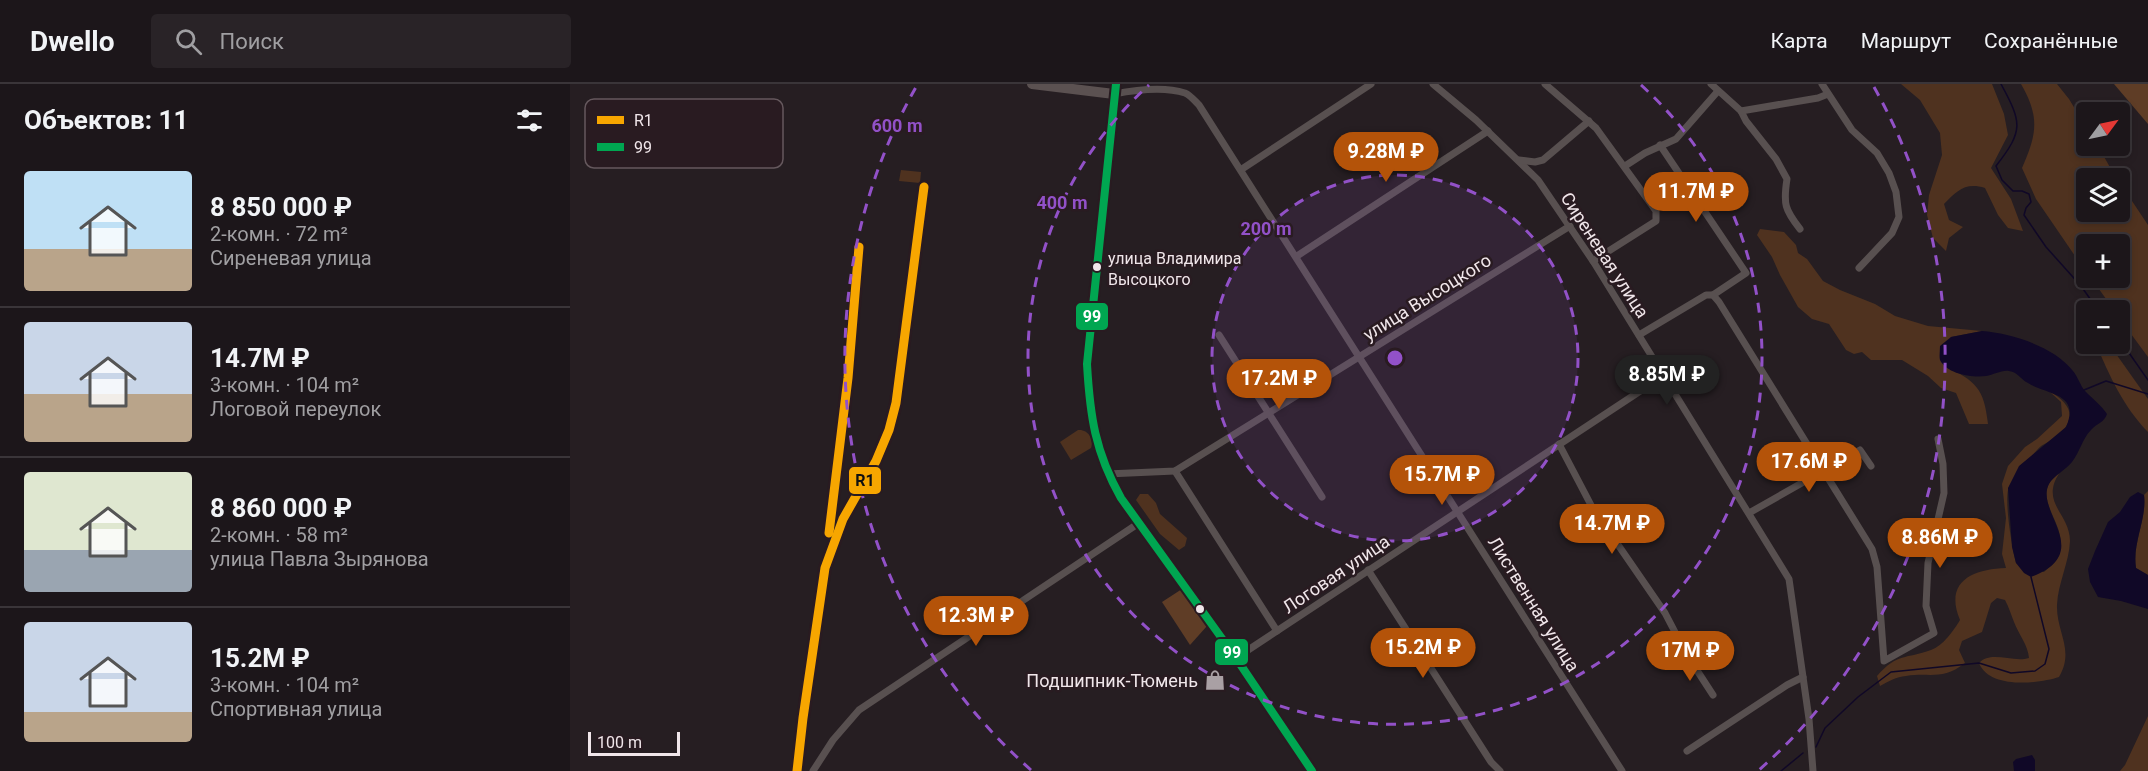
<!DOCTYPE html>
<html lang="ru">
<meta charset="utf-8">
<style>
:root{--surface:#1c161a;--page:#292327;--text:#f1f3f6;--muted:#a09fa2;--line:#3a3539;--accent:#b45309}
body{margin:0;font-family:Roboto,sans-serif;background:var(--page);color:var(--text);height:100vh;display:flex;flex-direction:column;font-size:22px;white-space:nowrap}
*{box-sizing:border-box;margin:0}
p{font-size:20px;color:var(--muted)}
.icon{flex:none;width:33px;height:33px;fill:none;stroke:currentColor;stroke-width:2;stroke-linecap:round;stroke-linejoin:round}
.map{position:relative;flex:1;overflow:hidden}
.panel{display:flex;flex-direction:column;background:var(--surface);width:570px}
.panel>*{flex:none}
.needle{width:39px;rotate:57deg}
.fabs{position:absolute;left:1506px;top:18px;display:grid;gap:12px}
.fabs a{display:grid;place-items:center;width:54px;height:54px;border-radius:6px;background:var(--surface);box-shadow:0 3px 9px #0003,0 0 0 2px var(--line);font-size:30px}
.scale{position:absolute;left:18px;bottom:15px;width:92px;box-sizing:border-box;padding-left:6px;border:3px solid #f0e6ea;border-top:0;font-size:16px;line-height:21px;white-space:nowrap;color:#f0e6ea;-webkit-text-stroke:4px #291b21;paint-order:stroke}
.price{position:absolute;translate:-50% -51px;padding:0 14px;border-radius:21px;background:var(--accent);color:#fff;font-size:20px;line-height:39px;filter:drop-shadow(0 2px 3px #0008)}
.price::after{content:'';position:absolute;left:50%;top:36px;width:18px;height:14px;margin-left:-9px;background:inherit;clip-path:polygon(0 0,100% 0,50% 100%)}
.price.current{background:#222;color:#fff}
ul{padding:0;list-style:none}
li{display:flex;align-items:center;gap:18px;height:150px;padding:0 24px}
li+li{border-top:2px solid var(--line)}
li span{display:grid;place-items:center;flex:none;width:168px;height:120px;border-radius:6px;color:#555}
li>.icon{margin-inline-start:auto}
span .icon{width:72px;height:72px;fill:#fffc;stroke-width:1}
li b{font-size:26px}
h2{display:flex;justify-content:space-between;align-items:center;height:72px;padding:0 24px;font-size:26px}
header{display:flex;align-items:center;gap:36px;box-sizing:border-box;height:84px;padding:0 30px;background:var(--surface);border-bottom:2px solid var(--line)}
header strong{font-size:28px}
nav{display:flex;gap:33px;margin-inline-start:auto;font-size:21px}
.search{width:420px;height:54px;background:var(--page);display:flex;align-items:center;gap:15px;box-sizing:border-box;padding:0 21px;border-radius:6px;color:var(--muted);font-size:22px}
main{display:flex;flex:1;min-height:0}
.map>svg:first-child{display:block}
</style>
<header>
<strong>Dwello</strong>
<div class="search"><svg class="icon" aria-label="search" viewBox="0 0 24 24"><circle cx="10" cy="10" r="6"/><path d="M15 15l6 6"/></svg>Поиск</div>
<nav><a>Карта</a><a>Маршрут</a><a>Сохранённые</a></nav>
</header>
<main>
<section class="panel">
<h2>Объектов: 11<svg class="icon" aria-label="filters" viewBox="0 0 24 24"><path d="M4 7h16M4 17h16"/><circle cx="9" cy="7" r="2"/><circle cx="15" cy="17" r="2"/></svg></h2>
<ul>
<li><span style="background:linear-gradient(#bfe0f5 65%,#b9a48a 0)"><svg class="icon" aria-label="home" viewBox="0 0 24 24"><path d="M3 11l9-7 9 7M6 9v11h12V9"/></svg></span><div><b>8 850 000 ₽</b><p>2-комн. · 72 m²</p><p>Сиреневая улица</p></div></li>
<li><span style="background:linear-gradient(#c9d6e8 60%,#b9a48a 0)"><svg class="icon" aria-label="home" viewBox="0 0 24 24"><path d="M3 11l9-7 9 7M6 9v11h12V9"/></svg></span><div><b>14.7M ₽</b><p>3-комн. · 104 m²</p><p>Логовой переулок</p></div></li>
<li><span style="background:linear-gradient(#dfe7d0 65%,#9aa5b1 0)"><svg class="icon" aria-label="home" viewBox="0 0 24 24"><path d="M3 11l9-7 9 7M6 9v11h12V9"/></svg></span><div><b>8 860 000 ₽</b><p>2-комн. · 58 m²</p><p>улица Павла Зырянова</p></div></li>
<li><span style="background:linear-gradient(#c9d6e8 75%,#b9a48a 0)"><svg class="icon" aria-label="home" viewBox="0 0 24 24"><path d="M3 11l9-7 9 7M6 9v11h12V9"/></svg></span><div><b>15.2M ₽</b><p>3-комн. · 104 m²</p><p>Спортивная улица</p></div></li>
</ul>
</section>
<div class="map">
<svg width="1578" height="687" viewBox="0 0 1578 687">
<rect width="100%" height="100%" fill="#261e22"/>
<g fill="#4f321f">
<path d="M1331,0H1422L1434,30L1438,51L1421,84L1441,115L1453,147L1438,144L1428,131L1415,104C1395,98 1387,107 1374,120L1379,136L1393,143L1379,154L1376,167L1363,154L1357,131L1359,111L1372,71L1370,49L1350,16Z"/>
<path d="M1451,0H1487L1499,15L1516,43V62H1528L1546,94H1516V128H1550V99L1578,141V273L1550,235V226H1544L1521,194H1550V160H1516V188L1466,115L1452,84C1467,50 1470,33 1451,0Z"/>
<path d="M331,86L351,88L350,99L329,97Z"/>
<path d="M1190,145L1214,148L1226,161L1228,169L1237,175L1253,197L1270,206L1305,220L1325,232L1358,242L1412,247L1381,253L1374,282C1406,297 1414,304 1418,340H1399L1386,309L1371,304L1358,292L1332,276H1301L1292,268L1284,270L1276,266L1259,240L1242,235L1228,223L1210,191L1202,173L1187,151Z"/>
<path d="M1526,260H1539L1578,315V348C1554,324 1539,291 1526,260Z"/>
<path d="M1479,307C1500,319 1509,334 1487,352C1482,356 1476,359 1471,362C1465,367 1439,399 1438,406C1435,423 1442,463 1446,479L1474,488C1478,484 1484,480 1487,475C1503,447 1465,420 1480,398C1483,394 1487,391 1490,388C1469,419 1500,429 1500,457C1499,479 1488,499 1487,521C1486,548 1505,566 1489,593C1468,600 1419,605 1409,579C1421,566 1443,579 1459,574C1458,561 1449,551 1444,538C1441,531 1439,523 1435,516L1427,514L1421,519L1412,548L1392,557L1389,566L1395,579C1372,597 1360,588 1336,592C1326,593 1319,597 1310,602L1307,592C1327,569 1336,575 1361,566C1373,562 1384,546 1390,536C1374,498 1402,485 1436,484L1432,470L1436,434L1432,400L1438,382L1455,363L1467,355L1492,332L1491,318Z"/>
<path d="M508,346C518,345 524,355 521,364L501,376L490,358Z"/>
<path d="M1578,407V491L1566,484C1562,459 1577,436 1574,411Z"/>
<path d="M570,410H578L586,419L590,430L617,454L615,462L609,466L590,450L566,416Z"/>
<path d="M1578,632V687H1550L1555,681Z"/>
</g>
<g fill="#5f3d26">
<path d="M1544,0H1578V40Z"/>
<path d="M612,505L637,542L620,561L592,518Z"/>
</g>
<g fill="#100827">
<path d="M1412,247C1441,249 1485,263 1503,287C1508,293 1510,301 1515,307C1523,315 1531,321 1537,330C1534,339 1527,339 1521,346C1512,355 1510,368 1502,378C1496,386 1484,391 1479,400C1464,428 1526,468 1461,493L1454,489L1446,479L1442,463L1438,404L1449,382L1496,343C1511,309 1477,311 1458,299C1450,295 1448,288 1439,287C1431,286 1424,291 1416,292C1402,294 1377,290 1370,276C1369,272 1370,267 1370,262L1381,253Z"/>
<path d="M1568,408L1574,411C1577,435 1562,459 1566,484L1578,491V525L1551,517L1528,513L1520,498L1518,485L1525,467L1538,438L1550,428L1560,413Z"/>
<path d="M1462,671L1465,676V687H1444L1443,678L1446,675Z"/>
</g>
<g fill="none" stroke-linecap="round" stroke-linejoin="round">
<g stroke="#100827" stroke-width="1.5">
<path d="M1431,0C1452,39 1454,46 1426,82L1432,96L1443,107H1452L1459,110L1461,118L1456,124L1454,131L1476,163L1511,202L1528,226"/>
<path d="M1550,256L1578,296"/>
<path d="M1514,306L1536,297L1578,310"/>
<path d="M1246,663L1255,644L1288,613L1321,588L1409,579L1441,589L1465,587L1475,580L1479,565L1461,493"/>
<path d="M1211,687L1233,669"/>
</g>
<g stroke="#585050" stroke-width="7">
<path d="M863,0L906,36L968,96L1023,177L1219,495L1239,635L1243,687"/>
<path d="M975,0L1026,44L1086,127V137L1023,177"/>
<path d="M1141,0L1171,27L1176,37L1206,75L1217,95C1213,120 1215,126 1230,145"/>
<path d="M1252,0L1282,46L1307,69L1319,89L1326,108L1329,133L1322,149L1289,184"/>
<path d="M544,10C565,6 593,2 615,9C620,11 625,17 629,21L1052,687"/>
<path d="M1171,27L1248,14L1258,10"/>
<path d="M1090,61L1176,189L1143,211"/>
<path d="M949,76L965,78L973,76L1019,37"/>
<path d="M1055,82L1075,69L1106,55L1148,7"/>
<path d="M672,85L801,0"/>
<path d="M727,172L918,47"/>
<path d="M649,251L752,413"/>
<path d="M1069,251L1136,211H1143L1149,218L1302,465L1307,483L1314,577L1364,549L1356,522L1358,479L1374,409L1373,380L1368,355"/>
<path d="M989,360L1022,423L1095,529L1117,571L1143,611"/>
<path d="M605,387L707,547"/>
<path d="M537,390L605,387L1000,142"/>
<path d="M1179,429L1290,366L1301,382"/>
<path d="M798,486L921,678L930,687"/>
<path d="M666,574L1093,292"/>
<path d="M1117,667L1217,601L1233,593"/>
<path d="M243,687L263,656L289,626L569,439"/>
</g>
<g stroke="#5b5151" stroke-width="10">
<path d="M462,0L544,10"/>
<path d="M546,0L517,280C520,332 525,368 551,414L666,574L742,687"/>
</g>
<g stroke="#291b21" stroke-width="12">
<path id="bus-1" d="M546,0L517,280C520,332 525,368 551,414L666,574L742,687"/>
</g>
<use href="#bus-1" stroke="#00a651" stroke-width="8"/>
<g stroke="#291b21" stroke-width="14">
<g id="rail-1">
<path d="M259,449L278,294L289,163"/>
<path d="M227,687L233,634L255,484L273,435L306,377L319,346L326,319L354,103"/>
</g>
</g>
<use href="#rail-1" stroke="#f7a600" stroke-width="9"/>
</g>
<circle cx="825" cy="274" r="183" fill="#9251c8" fill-opacity=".12"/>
<g fill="none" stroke="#9251c8" stroke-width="3" stroke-dasharray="10 8">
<circle cx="825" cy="274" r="183"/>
<path d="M1071 1A367 367 0 1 1 579 1"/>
<path d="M461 686A550 550 0 0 1 346 3M1304 3A550 550 0 0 1 1189 686"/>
</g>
<defs>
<g id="shop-bare" transform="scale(1.62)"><path d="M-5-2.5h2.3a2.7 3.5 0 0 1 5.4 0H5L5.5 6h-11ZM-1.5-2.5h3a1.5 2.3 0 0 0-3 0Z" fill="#a9a0a4" stroke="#291b21" stroke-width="2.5" paint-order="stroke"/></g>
</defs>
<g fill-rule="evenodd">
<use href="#shop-bare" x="645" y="596"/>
</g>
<g fill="#f0e6ea" stroke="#291b21" stroke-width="2">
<circle cx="527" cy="183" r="5"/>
<circle cx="630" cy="525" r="5"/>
</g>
<g text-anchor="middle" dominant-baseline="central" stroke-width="5" stroke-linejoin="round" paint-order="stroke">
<g font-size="16" fill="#f0e6ea" stroke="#291b21" text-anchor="start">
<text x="538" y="174">улица Владимира<tspan x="538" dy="21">Высоцкого</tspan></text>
</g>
<g font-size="18" fill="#f0e6ea" stroke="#291b21">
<text transform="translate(1035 171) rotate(57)">Сиреневая улица</text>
<text transform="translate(857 213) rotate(-32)">улица Высоцкого</text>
<text transform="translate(766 490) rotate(-34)">Логовая улица</text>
<text transform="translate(964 520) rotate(58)">Лиственная улица</text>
</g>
<g font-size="18" fill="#f0e6ea" stroke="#291b21" text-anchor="end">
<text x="628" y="596">Подшипник-Тюмень</text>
</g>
</g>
<rect x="15" y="15" width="198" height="69" rx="9" fill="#291b21" stroke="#65585d" stroke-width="1.5"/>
<rect x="27" y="32" width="27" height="8" fill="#f7a600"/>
<rect x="27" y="59" width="27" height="8" fill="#00a651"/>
<g font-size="16" fill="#f0e6ea">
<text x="64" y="42">R1</text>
<text x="64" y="69">99</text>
</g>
<circle cx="825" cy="274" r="9" fill="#9251c8" stroke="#291b21" stroke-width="3"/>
<g font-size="18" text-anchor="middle" font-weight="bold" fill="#9251c8" stroke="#291b21" stroke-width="5" stroke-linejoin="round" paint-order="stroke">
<text x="327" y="48">600 m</text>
<text x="492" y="125">400 m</text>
<text x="696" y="151">200 m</text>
</g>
<g stroke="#291b21" stroke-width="2">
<rect x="505" y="218" width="34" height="29" rx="6" fill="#00a651"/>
<rect x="278" y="382" width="34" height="29" rx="6" fill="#f7a600"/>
<rect x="644" y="554" width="35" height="28" rx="6" fill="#00a651"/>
</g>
<g font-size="16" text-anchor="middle" font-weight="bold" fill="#fff">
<text x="522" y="238">99</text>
<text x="662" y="574">99</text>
</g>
<g font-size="16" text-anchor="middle" font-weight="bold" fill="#111">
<text x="295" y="402">R1</text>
</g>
</svg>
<div class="fabs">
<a><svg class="needle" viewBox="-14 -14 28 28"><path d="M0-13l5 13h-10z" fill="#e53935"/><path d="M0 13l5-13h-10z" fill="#a09fa2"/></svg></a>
<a><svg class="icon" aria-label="layers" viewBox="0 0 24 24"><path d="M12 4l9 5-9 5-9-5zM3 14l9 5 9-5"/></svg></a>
<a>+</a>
<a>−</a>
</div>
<div class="scale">100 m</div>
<b class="price" style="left:816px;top:99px">9.28M ₽</b>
<b class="price" style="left:1126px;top:139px">11.7M ₽</b>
<b class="price current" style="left:1097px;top:322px">8.85M ₽</b>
<b class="price" style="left:709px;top:326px">17.2M ₽</b>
<b class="price" style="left:1239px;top:409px">17.6M ₽</b>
<b class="price" style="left:872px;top:422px">15.7M ₽</b>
<b class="price" style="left:1042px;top:471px">14.7M ₽</b>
<b class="price" style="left:1370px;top:485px">8.86M ₽</b>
<b class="price" style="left:406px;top:563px">12.3M ₽</b>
<b class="price" style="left:853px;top:595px">15.2M ₽</b>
<b class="price" style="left:1120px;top:598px">17M ₽</b>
</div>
</main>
